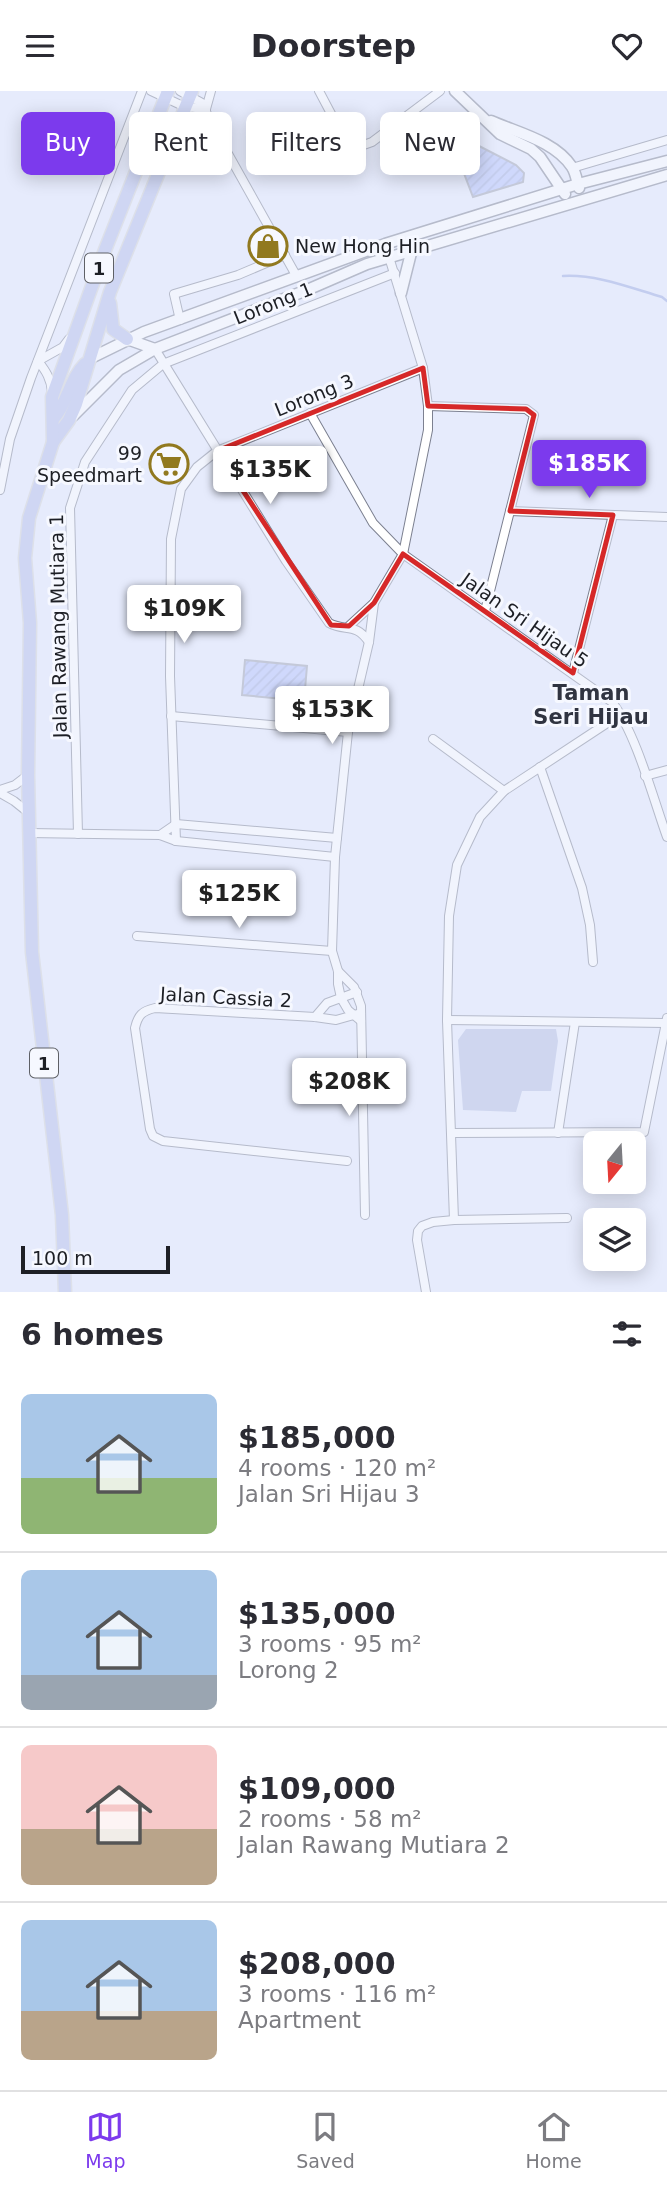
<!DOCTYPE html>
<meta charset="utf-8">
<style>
:root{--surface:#fff;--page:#f7f7f7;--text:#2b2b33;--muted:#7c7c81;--line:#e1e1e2;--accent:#7c3aed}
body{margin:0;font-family:"DejaVu Sans",sans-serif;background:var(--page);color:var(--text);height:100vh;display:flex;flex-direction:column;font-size:26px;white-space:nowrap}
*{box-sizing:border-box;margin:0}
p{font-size:23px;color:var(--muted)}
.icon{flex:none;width:38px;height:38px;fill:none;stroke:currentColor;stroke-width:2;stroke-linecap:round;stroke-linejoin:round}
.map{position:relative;height:1201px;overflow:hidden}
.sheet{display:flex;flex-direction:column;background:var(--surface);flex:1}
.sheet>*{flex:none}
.hud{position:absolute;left:21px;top:21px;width:626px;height:63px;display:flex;gap:14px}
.needle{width:46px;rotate:198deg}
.fabs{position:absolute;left:583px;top:1040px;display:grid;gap:14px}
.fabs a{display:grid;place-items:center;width:63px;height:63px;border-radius:10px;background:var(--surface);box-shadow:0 4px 18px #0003;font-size:35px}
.scale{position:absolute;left:21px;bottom:18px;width:149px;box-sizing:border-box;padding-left:7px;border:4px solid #1d1f25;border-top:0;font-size:19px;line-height:24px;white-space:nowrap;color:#1d1f25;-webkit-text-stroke:5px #f6f8ff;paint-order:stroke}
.price{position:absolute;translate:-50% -60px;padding:0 16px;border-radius:7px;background:#fff;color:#222;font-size:23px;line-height:46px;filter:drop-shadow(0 2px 4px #0008)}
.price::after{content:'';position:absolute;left:50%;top:42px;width:21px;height:16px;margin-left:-10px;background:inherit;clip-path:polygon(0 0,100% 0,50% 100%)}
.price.on{background:var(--accent);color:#fff}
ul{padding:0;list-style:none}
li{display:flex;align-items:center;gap:21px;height:175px;padding:0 21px}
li+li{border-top:2px solid var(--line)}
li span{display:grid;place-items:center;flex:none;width:196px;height:140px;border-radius:10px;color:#555}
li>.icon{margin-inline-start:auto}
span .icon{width:84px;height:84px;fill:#fffc;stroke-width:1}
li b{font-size:30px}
h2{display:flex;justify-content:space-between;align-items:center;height:84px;padding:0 21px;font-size:30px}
.chip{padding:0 24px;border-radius:10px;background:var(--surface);box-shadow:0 4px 18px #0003;font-size:24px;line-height:63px}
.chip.on{background:var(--accent);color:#fff}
header{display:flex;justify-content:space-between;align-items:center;height:91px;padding:0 21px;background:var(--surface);font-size:32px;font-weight:700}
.tab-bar{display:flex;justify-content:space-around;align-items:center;height:98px;border-top:2px solid var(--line);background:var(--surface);font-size:19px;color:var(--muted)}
.tab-bar a{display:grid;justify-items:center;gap:4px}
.tab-bar .on{color:var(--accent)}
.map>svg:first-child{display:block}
</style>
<header><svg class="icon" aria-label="menu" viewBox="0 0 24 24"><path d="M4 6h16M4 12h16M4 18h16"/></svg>Doorstep<svg class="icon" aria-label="heart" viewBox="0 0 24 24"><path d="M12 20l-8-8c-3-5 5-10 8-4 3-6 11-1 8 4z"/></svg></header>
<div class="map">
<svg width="667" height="1201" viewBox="0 0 667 1201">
<defs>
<pattern id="building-hatch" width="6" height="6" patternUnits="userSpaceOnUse" patternTransform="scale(1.75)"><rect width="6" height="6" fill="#b4c2fc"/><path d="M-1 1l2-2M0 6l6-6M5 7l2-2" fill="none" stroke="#9aa6d8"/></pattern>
</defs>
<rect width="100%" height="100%" fill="#e6ebfc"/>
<path fill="#b3bde0" d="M466,938H556L558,950L551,1000H522L516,1021L463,1019L458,949Z"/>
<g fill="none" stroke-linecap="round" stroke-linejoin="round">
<path stroke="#9aa8e0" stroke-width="2.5" d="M563,185C596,183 631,197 662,206L667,210"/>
</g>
<g fill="url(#building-hatch)" stroke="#9ca0b0" stroke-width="2">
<path d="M479,55L516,74L524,82L523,91L473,106L457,64Z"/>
<path d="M245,569L307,575L304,610L242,604Z"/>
</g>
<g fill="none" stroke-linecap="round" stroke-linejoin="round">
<g stroke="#7c8090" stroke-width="10">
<g id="street">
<path d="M151,0L185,16L206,18"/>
<path d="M180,0L202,12L213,36L297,186"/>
<path d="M319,0L346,51L358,56L372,51L440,0"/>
<path d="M206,18L211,0"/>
<path d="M572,77L667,49"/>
<path d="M180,229L174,203L238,184L285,164"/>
<path d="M155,258L286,470L329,532C346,541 355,531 369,551"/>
<path d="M38,270L63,256L69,248"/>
<path d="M38,270C46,280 51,288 52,301"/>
<path d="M428,315L526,318L534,324L485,520"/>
<path d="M310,322L373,432L403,463L612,611C636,642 653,707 667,746"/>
<path d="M0,399L10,348L31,287L142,0"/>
<path d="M510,420L667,426"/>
<path d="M349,535L374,512L403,463L428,339V315L423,277L385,153"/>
<path d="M573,582L613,424"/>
<path d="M171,625L348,641"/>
<path d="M433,648L504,700"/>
<path d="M540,676L582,797L590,834L593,871"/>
<path d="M645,685L667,679"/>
<path d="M0,699L15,694L28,684"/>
<path d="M0,702L14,710L29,722"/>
<path d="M29,742L160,744L176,750L335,766"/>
<path d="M78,743L70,417L85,371L132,299L163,273L395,182"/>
<path d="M160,744L176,733L337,747"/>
<path d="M176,750L170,585L171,448L181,398L197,376L217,360L423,277"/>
<path d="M137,845L332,860"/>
<path d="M338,880L354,896L361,915L365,1124"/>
<path d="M315,926L327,912L357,901"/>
<path d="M447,929L665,932"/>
<path d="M361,930L348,919L341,907L338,893V880L332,860L335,766L348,641L369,551L374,512"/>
<path d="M452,1042L644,1041L667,927"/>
<path d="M558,1042L575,931"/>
<path d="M347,1070L163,1050L153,1045L150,1038L135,937C138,924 142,920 155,917L315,926L336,929L361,922"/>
<path d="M454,1129L447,929L449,825L457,774L480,726L504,700L621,623"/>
<path d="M426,1201L417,1149L418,1140L422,1135L433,1131L454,1129L567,1127"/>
</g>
</g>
<g stroke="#7c8090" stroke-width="13">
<g id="secondary">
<path d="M455,0L500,43L531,58L540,66L565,103"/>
<path d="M491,30C518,42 555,50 572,76C576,82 577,91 579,97"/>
<path d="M401,202L412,158"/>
<path d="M127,248L155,258"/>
<path d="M91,267L144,241L385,153L578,93L667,70"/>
<path d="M73,325L119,279L155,258L307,199L367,173L667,84"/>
</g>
</g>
<g stroke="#d2d2d3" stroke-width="15">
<g id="primary">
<path d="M110,212L113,238L127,248"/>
<path d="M54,327C68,311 70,288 85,273"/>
<path d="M53,351L69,329L76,313L110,201L192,0"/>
<path d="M65,1201L62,1124L32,861L28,684L30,532L25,467L29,427L53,351L52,306L105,159L168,0"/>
</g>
</g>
<use href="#street" stroke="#fff" stroke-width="8"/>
<use href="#secondary" stroke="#fff" stroke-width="10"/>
<use href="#primary" stroke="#b3bde8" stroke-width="12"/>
</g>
<path d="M0 0H667V1201H0ZM423,277L428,315L526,318L534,324L510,420L613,424L573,582L403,463L374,512L349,535L331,534L217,360Z" fill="#e6ebfc" fill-opacity=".55" fill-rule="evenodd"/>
<path fill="none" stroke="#d62828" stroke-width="5" stroke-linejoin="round" d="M423,277L428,315L526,318L534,324L510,420L613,424L573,582L403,463L374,512L349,535L331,534L217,360Z"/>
<defs>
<g id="shop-ring" transform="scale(2.0125)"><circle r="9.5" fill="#f6f8ff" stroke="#91791f" stroke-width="1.5"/><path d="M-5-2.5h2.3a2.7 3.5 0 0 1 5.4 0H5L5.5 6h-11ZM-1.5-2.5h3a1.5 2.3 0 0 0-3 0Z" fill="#91791f"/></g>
<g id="supermarket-ring" transform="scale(2.0125)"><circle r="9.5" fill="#f6f8ff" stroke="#91791f" stroke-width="1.5"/><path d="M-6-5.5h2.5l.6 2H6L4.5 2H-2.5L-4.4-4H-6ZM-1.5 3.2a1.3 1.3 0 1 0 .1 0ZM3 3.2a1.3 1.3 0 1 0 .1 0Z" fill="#91791f"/></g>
</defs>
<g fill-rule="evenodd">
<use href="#shop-ring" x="268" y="155"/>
<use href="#supermarket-ring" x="169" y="373"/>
</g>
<g text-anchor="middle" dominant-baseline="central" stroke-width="6" stroke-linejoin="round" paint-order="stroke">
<g fill="#f6f8ff" stroke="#5e6066" stroke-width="2">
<rect x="85" y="162.5" width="28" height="29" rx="5"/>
<rect x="30" y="957.5" width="28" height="29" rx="5"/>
</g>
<g font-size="18" font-weight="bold" fill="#1d1f25">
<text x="99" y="177">1</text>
<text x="44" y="972">1</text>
</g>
<g font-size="19" fill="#1d1f25" stroke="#f6f8ff" text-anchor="start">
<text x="295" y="155">New Hong Hin</text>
<text x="142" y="362" text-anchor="end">99<tspan x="142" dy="22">Speedmart</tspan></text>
</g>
<g font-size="19" fill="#1d1f25" stroke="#f6f8ff">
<text transform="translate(273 212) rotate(-22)">Lorong 1</text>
<text transform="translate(314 304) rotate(-22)">Lorong 3</text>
<text transform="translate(525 529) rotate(35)">Jalan Sri Hijau 5</text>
<text transform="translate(58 535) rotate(-91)">Jalan Rawang Mutiara 1</text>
<text transform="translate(226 906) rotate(3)">Jalan Cassia 2</text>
</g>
<g font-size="21" font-weight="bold" fill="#303441" stroke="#f6f8ff">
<text x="591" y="602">Taman<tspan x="591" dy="24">Seri Hijau</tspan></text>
</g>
</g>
</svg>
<div class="fabs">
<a><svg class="needle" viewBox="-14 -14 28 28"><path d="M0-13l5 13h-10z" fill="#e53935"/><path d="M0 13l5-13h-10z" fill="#7c7c81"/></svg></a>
<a><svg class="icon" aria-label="layers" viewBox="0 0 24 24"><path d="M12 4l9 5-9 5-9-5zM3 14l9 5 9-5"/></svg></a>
</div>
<div class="scale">100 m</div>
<b class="price on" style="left:589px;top:409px">$185K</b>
<b class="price" style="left:270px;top:415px">$135K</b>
<b class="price" style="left:184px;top:554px">$109K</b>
<b class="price" style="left:332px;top:655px">$153K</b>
<b class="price" style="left:239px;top:839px">$125K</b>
<b class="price" style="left:349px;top:1027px">$208K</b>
<div class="hud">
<a class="chip on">Buy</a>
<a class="chip">Rent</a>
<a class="chip">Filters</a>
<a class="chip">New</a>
</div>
</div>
<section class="sheet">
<h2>6 homes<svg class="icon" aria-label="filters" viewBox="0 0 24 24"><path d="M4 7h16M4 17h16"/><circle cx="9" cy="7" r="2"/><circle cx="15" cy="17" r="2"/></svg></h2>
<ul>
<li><span style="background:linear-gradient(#a9c7e8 60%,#8fb573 0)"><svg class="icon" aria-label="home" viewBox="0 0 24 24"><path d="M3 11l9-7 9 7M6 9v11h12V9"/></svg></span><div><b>$185,000</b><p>4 rooms · 120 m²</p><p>Jalan Sri Hijau 3</p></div></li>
<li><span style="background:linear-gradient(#a9c7e8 75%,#9aa5b1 0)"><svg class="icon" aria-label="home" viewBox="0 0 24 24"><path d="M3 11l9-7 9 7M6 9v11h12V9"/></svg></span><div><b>$135,000</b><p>3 rooms · 95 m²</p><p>Lorong 2</p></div></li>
<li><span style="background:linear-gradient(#f6c9c9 60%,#b9a48a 0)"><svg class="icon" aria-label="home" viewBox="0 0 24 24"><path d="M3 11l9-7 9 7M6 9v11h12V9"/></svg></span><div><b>$109,000</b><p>2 rooms · 58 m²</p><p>Jalan Rawang Mutiara 2</p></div></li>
<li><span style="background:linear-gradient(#a9c7e8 65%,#b9a48a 0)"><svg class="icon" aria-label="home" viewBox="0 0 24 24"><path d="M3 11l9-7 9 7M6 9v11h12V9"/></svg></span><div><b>$208,000</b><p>3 rooms · 116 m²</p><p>Apartment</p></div></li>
</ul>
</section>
<nav class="tab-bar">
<a class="on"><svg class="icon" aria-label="map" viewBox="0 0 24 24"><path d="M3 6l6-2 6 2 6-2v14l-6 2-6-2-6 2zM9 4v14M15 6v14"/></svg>Map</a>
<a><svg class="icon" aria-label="saved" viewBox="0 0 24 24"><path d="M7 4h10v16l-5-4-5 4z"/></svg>Saved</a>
<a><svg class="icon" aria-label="home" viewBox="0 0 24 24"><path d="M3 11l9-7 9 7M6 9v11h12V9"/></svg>Home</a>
</nav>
